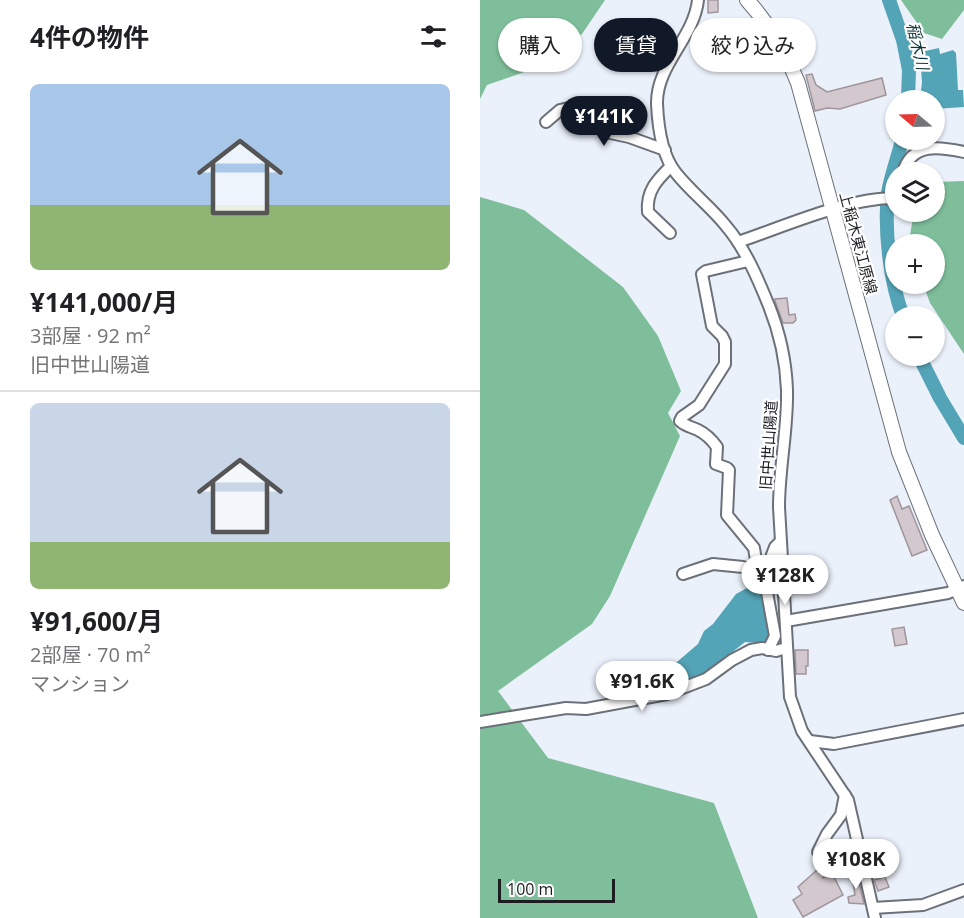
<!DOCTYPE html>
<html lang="ja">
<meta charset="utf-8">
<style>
:root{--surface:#fff;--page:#f2f2f2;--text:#202124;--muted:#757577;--line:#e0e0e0;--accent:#111827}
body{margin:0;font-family:"Open Sans","Noto Sans JP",sans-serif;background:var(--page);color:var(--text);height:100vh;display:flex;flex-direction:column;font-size:22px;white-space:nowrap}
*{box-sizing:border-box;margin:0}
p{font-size:20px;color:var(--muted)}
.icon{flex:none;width:33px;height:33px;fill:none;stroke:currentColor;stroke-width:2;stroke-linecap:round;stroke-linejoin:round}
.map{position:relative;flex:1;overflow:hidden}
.details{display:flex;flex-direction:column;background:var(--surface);width:480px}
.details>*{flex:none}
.guide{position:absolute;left:18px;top:18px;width:375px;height:54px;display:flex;gap:12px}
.needle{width:39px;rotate:289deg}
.fabs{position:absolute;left:405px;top:90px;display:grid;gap:12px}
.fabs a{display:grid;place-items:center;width:60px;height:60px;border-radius:50%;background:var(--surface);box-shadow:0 2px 4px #0004;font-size:30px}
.scale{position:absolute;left:18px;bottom:15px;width:117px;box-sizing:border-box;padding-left:6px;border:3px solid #1b1d20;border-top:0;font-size:16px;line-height:21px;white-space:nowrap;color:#1b1d20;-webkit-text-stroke:4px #fefefe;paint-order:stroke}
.price{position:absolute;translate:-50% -51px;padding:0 14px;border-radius:21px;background:#fff;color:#222;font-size:20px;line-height:39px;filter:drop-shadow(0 2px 3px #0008)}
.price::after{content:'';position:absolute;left:50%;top:36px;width:18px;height:14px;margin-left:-9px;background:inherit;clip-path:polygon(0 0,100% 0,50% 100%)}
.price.active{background:var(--accent);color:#fff}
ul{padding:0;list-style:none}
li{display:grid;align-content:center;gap:12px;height:318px;padding:0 30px}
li+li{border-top:2px solid var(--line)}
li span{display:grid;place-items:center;height:186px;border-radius:9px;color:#555}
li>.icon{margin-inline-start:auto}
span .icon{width:108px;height:108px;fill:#fffc;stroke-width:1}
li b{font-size:26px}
h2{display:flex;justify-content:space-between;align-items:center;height:72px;padding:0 30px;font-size:26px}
.chip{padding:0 21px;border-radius:27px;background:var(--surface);box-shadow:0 2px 4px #0004;font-size:21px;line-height:54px}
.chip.active{background:var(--accent);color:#fff}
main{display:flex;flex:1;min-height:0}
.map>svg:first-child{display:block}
</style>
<main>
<section class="details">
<h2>4件の物件<svg class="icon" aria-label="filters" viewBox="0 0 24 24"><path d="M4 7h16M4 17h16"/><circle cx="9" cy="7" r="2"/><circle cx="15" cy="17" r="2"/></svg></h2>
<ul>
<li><span style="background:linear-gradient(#a9c7e8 65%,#8fb573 0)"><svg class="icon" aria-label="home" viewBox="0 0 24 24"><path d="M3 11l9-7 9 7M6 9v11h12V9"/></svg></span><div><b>¥141,000/月</b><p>3部屋 · 92 m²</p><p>旧中世山陽道</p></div></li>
<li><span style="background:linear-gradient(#c9d6e8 75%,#8fb573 0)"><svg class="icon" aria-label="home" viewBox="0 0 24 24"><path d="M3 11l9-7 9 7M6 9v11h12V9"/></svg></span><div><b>¥91,600/月</b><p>2部屋 · 70 m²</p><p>マンション</p></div></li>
</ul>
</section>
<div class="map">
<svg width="484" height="918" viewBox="0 0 484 918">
<rect width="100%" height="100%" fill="#ebf1fb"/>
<g fill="#7ebe9a">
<path d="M0,0H125L102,34L53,69L7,85L0,99Z"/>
<path d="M421,0H484V10L462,39L444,33Z"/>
<path d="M484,181V354L450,303L443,284H454V244H432L430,235L434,212H454L455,182Z"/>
<path d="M0,197L44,210L143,287L178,336L201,391L188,413L200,436L130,596L112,624L18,691L68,758L234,803L278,918H0Z"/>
</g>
<g fill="#54a4b7">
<path d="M459,48L460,54L473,50L476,53L478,90H483L484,107L455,109L454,100H440L442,82L440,56L445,51Z"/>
<path d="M279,586L284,593L289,635L287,641L277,643L265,642L225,674L185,691L180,687L176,678L179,671L191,667L218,644L224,631L233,624L256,594L267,588Z"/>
</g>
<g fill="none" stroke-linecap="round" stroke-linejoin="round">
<g stroke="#54a4b7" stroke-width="14">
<path d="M409,0L423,40L429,70L428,100"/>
<path d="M422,140C418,157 411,175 408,193C404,230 410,282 423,316"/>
<path d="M439,356L460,398L484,438"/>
</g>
</g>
<g fill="#d3c8ce" stroke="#a0959a" stroke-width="1.5">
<path d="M228,0H238V12L228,13Z"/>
<path d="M332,74L336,85L347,92L402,78L406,95L360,109L347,108L335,111L326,75Z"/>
<path d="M307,298L309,315L315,314L316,320L313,323H303L295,301V299Z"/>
<path d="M417,496L422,509L429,506L447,550L432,556L410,500Z"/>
<path d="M424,627L427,644L415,646L412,629Z"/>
<path d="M315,650H328V666H326V674H316Z"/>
<path d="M366,852L369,858L342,878L353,875L363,895L323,917L313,900L322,894L318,887L338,869Z"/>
<path d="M376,870L384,904L369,903L368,897L375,895L371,871Z"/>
<path d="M405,877L409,887L398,891L394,880Z"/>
</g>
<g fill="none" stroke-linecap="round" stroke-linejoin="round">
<g stroke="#6b7079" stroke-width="14">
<g id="minor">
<path d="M218,0C214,38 176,65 177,104C178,126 182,156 196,173C211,192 231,207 246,226C265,248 278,279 289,306C299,331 306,362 307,390C308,429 299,468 299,507L310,697L322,731L368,800L395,918"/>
<path d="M66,122L80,110L97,106L102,107L115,124L126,132L149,137L185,150"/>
<path d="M423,172C432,142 460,147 484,152"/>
<path d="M190,233L168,212C166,191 177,180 191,166"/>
<path d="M258,242C303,227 370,197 416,198"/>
<path d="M268,261L226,271L222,274L232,326L242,336L245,342V364L219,405L202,417L200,421C205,426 212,427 218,430C226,434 232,440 237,447L236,464L247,468L249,470L247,515L274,548L278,573"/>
<path d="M203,574L233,564L263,567L283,575"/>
<path d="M306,621L468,593L484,586"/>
<path d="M288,650L295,636L284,576L295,547L300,542"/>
<path d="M0,722L86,708L106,709L187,694L226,679L252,660L271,650L282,648L296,651L306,648"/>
<path d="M330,741L354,744L484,719"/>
<path d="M338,852L347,834L361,815L365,795"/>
<path d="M393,908L443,905L484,890"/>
</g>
</g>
<g stroke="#6b7079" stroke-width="16">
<path id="major" d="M267,0C289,24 306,52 318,83L419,452L452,535L484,603"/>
</g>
<use href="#minor" stroke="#fff" stroke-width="10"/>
<use href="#major" stroke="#fff" stroke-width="14"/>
</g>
<g text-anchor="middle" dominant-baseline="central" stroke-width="4.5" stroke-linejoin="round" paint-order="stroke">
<g font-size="15" fill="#1b1d20" stroke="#fefefe">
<text transform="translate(379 243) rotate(75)">上稲木東江原線</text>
<text transform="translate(288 445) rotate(-86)">旧中世山陽道</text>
</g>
<g font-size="16" font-style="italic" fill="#0c343c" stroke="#fefefe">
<text transform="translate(438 46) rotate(77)">稲木川</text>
</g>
</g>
</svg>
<div class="fabs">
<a><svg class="needle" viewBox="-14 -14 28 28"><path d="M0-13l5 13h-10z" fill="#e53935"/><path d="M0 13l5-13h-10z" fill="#757577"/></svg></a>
<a><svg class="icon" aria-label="layers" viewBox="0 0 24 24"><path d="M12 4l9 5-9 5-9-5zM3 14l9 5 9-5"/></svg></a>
<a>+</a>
<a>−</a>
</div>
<div class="scale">100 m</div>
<b class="price active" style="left:124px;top:147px">¥141K</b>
<b class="price" style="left:305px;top:606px">¥128K</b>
<b class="price" style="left:162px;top:712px">¥91.6K</b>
<b class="price" style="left:376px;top:890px">¥108K</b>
<div class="guide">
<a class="chip">購入</a>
<a class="chip active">賃貸</a>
<a class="chip">絞り込み</a>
</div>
</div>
</main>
